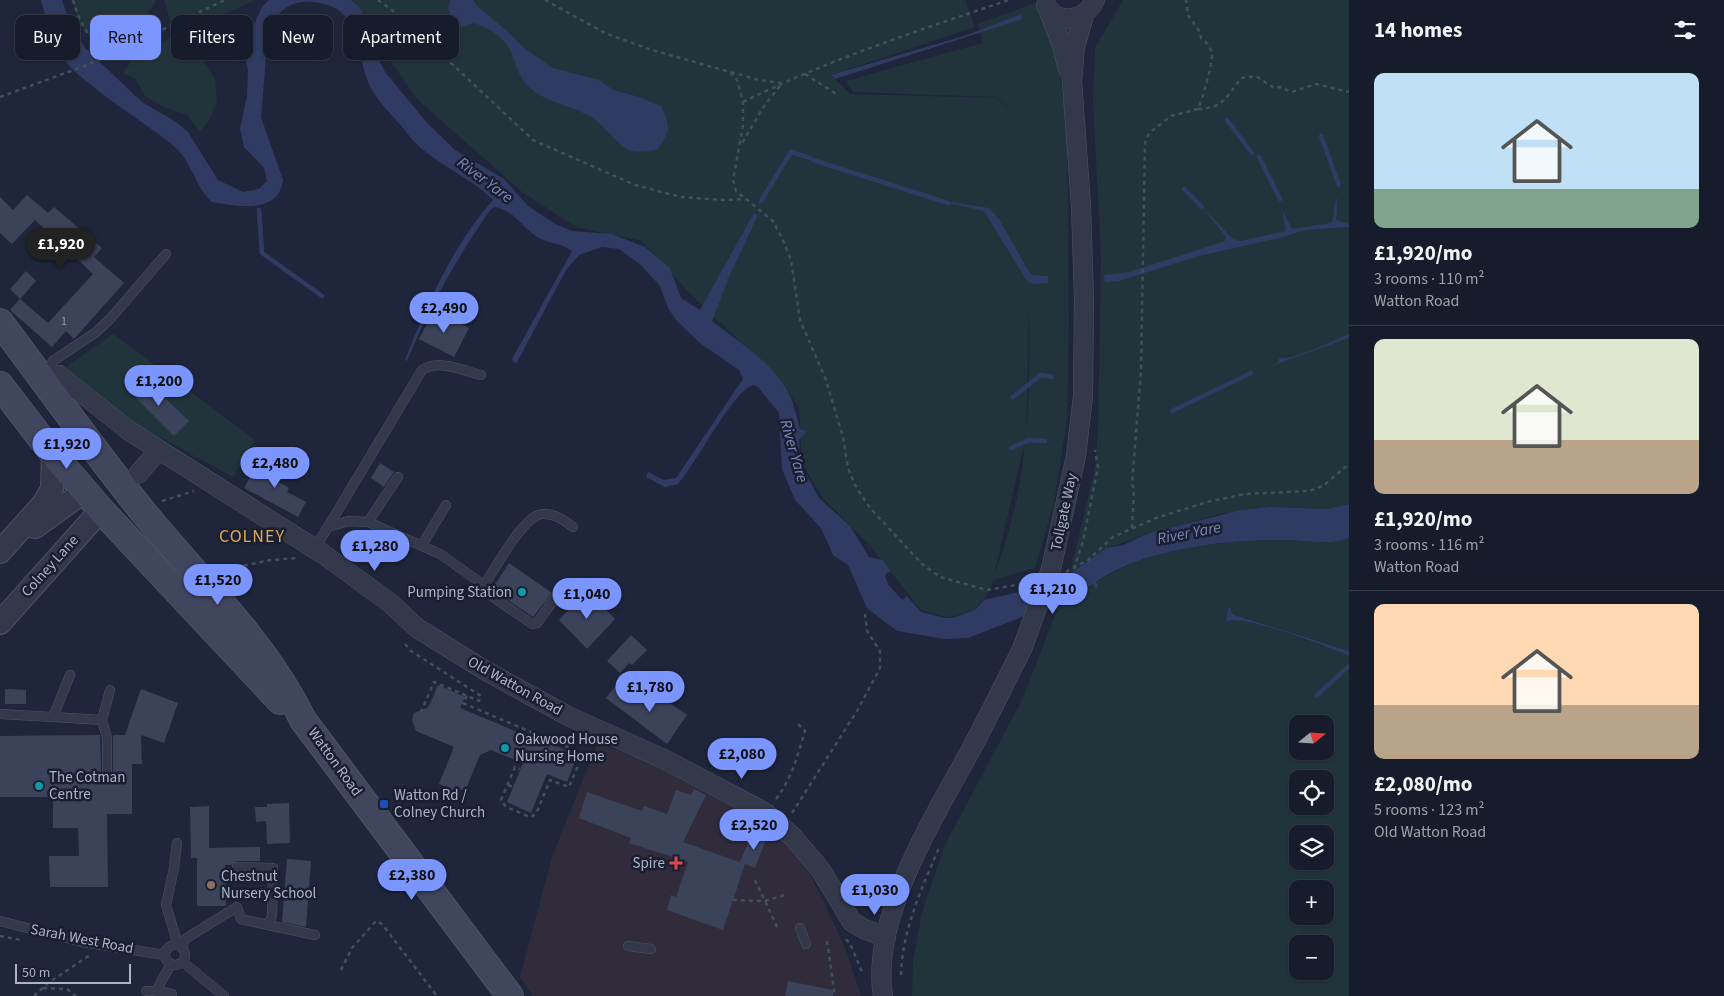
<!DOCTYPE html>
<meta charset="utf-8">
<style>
:root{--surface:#171c2c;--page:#202534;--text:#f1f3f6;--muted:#9ea1a9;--line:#363a48;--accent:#7b95ff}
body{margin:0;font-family:"Source Sans 3",sans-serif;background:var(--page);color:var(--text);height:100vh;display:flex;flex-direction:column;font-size:19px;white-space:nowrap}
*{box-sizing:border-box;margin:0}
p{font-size:16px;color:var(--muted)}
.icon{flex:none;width:28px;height:28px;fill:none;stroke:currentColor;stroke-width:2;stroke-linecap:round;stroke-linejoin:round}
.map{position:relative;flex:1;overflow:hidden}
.details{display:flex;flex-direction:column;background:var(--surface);width:375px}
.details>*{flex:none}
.banner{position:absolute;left:15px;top:15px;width:475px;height:45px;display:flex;gap:10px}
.needle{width:32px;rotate:72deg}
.buttons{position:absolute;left:1289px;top:715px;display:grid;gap:10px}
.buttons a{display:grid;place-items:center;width:45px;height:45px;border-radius:10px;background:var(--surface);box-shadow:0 1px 4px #0004,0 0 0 1px var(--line);font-size:25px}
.scale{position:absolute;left:15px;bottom:12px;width:116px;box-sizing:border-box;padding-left:5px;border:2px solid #aeb3c8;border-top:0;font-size:14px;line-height:18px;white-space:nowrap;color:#aeb3c8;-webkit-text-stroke:4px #191e30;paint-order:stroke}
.price{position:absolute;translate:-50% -42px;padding:0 11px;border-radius:18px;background:var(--accent);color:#111;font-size:16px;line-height:32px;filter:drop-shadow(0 1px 2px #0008)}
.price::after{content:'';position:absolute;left:50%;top:30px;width:15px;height:11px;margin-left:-8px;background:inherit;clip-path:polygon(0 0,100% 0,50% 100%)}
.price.active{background:#222;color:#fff}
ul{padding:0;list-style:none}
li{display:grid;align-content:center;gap:10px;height:265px;padding:0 25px}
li+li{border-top:1px solid var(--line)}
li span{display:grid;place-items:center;height:155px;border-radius:10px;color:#555}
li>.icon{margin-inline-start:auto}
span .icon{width:90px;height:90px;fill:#fffc;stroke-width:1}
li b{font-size:21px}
h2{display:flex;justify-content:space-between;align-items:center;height:60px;padding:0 25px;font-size:21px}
.tag{padding:0 18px;border-radius:10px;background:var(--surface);box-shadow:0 1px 4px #0004,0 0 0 1px var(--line);font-size:18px;line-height:45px}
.tag.active{background:var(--accent);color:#111}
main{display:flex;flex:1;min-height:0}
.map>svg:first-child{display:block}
</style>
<main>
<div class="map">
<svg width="1349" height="996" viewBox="0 0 1349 996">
<rect width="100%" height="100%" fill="#1f263b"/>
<path fill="#312c3c" d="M598,742L692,781L755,812L785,837L808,870L827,909L845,948L861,996H533L520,977L552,857Z"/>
<g fill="#21343c" fill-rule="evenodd">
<path d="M71,0H156L139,30L113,43L89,36L77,16Z"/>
<path d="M164,0H255L175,37Z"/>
<path d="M348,0H965L975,27L831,75L850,94L997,98L1024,124L997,97L853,92L846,81L983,43L978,24L1035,3L1052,38L1060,66L1067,124L1069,321L1067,419L1054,503L1035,568L993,580L990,590L976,609L948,618L921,610L872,548L822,497L802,463L799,408L780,379L694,298L642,241L576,227L522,192L417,99ZM1029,310C1031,399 1028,491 994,575L1026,436Z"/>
<path d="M1123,0H1349V504L1328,509L1271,507L1219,514L1106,548L1070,574L1095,468L1098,431L1101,256L1093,102L1095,48Z"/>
<path d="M170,38L199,53L215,79L217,101L210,119L200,132L187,115L164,107L145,96L135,78L123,74L134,55Z"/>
<path d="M113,334L255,440L233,477L134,423L66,367Z"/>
<path d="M1349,538V651L1231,613L1226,621C1238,612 1331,649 1349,656V996H912L913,961L922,912L945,845L1023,698L1060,602L1093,584L1096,589V583C1142,549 1228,539 1284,540C1306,540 1328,546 1349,538ZM1298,724H1325V751H1298ZM1298,779H1325V806H1298ZM1298,834H1325V861H1298ZM1298,889H1325V916H1298ZM1298,944H1325V971H1298Z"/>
</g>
<g fill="#2f3b62">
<path d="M41,0H62L69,21L85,48L142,102L176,122L188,132L218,180L243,192L259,189L267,181L264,168L244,147L240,129L247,96L248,70L246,62L251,31L262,7L269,0H351L358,6L365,17L376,54L385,72L428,124L455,150L504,179L528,206L555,224L572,231L612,234L645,247L670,268L681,298L700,310L754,213L758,215L729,277L712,321C736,340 767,359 784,385C793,398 796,414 800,429L807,431L799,440L800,463L819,498L850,526L869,557L883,560L891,572H887L885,576L888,584L902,600L907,596L921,612L945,618H952L975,610L984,600L1015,593L1070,574L1106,548L1123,545L1150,533L1241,510L1271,507L1328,509L1349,504V538C1329,546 1306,540 1284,540C1229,539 1142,549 1096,582L1098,586L1096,589L1093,584L1060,602L968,638L945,639L897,631L867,608L848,565L833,555L821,528L795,500L782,469L779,413L758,387L753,385C734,390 695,465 678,484L665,487L646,477L648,472L664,480L676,478L743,379L739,370L700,343L677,321L668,308L660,286L641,265L619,249L602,247L579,255L566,270L516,364L512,359L572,251C562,243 550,244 539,238C523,229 514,210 495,207L490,210C456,260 430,305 407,361L405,360C427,304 453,245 493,200C472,179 445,168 422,149C413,142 405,130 397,121C388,111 377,100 371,88C356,61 365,26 335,8C325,3 313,1 302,2C283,5 274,17 268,33L261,117L283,180C279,215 237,206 212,202C196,188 192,163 176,148C149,125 117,107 90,84C80,76 69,68 63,57C53,40 46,19 41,0Z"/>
<path d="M450,0H473L476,5L508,32L524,48L553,68L599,80L613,90L639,97L661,106C670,126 671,131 658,149C650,151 640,153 632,151C617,147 605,125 591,117C570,104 543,103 526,84C519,76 517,67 513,57C507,38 492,30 474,23L462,27L453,22L448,8Z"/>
<path d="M1021,14L1023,19L835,79L831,75L967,35Z"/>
<path d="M1338,197L1336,220L1349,224V227L1305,230L1283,237L1199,256L1119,281L1105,282L1104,275L1129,272L1225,241L1226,237L1202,207L1233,239L1240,241L1286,231L1282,209L1292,229L1331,223C1336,215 1332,207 1338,197Z"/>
<path d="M952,202L989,208L999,219L1029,272L1033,275L1048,276V283L1033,284L1027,281L984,211L948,203Z"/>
<path d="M1349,334V338L1266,368L1279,362V358C1294,361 1333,340 1349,334Z"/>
<path d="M1231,607V613L1235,615L1349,651V656C1330,648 1239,612 1226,622L1228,608Z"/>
</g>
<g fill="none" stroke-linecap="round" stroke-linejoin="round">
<g stroke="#2f3b62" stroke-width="4.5">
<path d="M1227,120L1252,153"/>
<path d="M1321,136L1339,185"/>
<path d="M1259,157L1280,199"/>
<path d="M813,160L948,203"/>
<path d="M1184,189L1202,207"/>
<path d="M761,201L791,152L810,158"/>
<path d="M259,210L262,253L322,296"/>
<path d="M1013,397L1041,375L1052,377"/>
<path d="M1172,411L1251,373"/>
<path d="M1011,448L1029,440L1045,441"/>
<path d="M1317,695L1349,666"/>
</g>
</g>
<g fill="#3b435b">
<path d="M27,195L48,213L54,207L102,248L94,257L124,283L74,339L66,331L52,347L10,310L20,299L48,323L93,274L35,220L12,244L0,233V197L13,210Z"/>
<path d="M26,271L36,281L20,299L10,289Z"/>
<path d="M434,310L469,328L454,357L419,339Z"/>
<path d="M138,379L148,382L189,421L174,436L133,395L132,383Z"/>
<path d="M271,456L284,463L275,480L289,488L287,492L306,502L298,517L244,488L251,475L259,478Z"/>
<path d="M380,463L394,472L384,487L371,478Z"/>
<path d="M509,563L552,593L533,617L492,589Z"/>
<path d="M591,594L615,619L587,649L559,620L578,600L581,603Z"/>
<path d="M631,635L647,650L632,665L629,663L620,673L607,661Z"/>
<path d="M617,684L644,705L656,694L687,715L667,744L606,698Z"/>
<path d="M438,685L465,697L460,708L537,740L538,737L577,756L567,782L547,774L531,813L507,802L523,763L491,750L480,755L465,791L457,788L456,791L439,784L454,747L416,731L412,720L414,713L427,708L430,704Z"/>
<path d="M5,689L26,690V704H5Z"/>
<path d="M141,689L178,703L164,743L141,735L142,764H132V814H107L108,887H50L49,856H79L78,828H53V797H0V736L100,735L101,771L104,777H110L113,771V735H125Z"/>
<path d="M694,789L706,795L683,842L745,864L723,930L667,910L671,895L676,897L688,862L629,843L631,838L579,818L587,792L642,811L644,806L667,814L676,790L691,795Z"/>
<path d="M289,803L290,843L267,844L266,821L256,822L255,807H267V804Z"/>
<path d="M209,806V848L260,847V861H237L231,865H225L226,906H197V858H191L190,807Z"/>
<path d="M755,832L767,837L755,868L740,862L748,843L751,844Z"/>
<path d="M287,859L311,861L306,927L282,922Z"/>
<path d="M788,981L833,990V996H785Z"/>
</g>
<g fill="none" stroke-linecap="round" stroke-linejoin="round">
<g stroke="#4e5366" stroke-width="10">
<g id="service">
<path d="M59,375L50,366L53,361L95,333L110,319L166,254"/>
<path d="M368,522L398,477"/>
<path d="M328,527L422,370C438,359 463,370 481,375"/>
<path d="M422,545L446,505"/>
<path d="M314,549L328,527L348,521L368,522L440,554L484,585C495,569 523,516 542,514C554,513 564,520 573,527"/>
<path d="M484,585L487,593L532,624L537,623L555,598"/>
<path d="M0,714L53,717L70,675"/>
<path d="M53,717L102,720L110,690"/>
<path d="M102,720L107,738V771"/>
<path d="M177,843L174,868L166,905L178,945"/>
<path d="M0,921L82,942L165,955"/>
<path d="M268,925L315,935"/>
<path d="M800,928L806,944"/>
<circle cx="175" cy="955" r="10"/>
<path d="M628,946L651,949"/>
<path d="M182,948L185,939L237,907L241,919L268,925L272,916L273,868L237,867"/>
<path d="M183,962L224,996"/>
<path d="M146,991H156L171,964"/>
<path d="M156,991L172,994"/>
</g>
</g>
<g stroke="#4e5366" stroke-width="20">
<g id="minor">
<path d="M1046,5C1058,27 1086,20 1095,0"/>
<path d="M1048,9L1061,42L1068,69"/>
<path d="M59,375L128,430L323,554L389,602L417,628L486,671L568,716L666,760L766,813L793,837L820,869L852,922L864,929L886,937"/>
<path d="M138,474L158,451"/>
<path d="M1051,569L1076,456L1083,396L1084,298L1081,206L1072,81L1075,47L1084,15"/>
<path d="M883,996C870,920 933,819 968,755C987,720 1004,684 1022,649"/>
</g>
</g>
<g stroke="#4e5366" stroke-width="24">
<g id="tertiary">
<path d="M35,527L85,491"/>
<path d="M0,552L44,503L52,489L53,454"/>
<path d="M0,623L101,510"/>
</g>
</g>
<g stroke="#4e5366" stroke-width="28">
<g id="secondary">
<path d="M0,322C48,386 94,451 144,513C199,580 265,642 303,720L510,996"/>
<path d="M0,385L53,454L101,510L280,701"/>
</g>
</g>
<g stroke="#3f515a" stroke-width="2.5" stroke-dasharray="4 4" stroke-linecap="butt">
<path d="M73,0C81,26 88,39 111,54"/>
<path d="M378,0L404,19L533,140L635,185L681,197L723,200L744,199"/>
<path d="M545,0L607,34L652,50L730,72L737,80L743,102V126L733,180L736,191L773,221L782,238L791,260L800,320L826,380L843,437L848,468L855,485L870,508L922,564L940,577L987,590L1027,583"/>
<path d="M90,53L104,50"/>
<path d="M731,72L759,80L782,83L762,109L741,145"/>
<path d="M805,74L838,95"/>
<path d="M0,97L87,65L225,0"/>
<path d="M743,102C828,60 919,30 1009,0"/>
<path d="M1198,109C1224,108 1227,96 1241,78L1256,76L1274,88L1280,87L1292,92L1316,84L1349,92"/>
<path d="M162,501L194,491"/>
<path d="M1132,528L1134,491L1132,483L1141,371L1145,143L1149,133L1171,116L1198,109C1202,101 1213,62 1212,54C1211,47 1206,42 1201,38L1200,32L1188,15L1186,0"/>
<path d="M220,568L237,567L271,560L298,558"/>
<path d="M1074,569L1083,541L1098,467L1095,450"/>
<path d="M1066,572L1088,560L1113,537L1156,518L1207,502L1245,494L1309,491L1323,486L1349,464"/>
<path d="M405,644L411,651L481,696L479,701L434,682L421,712"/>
<path d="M467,696L463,703L540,736L555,739L556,742L580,752L581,758L569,787L550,780L536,814L530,817L506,807L501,800L515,767L520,769"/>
<path d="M508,785L513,787"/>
<path d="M776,799C791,780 798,755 805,731L797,723"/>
<path d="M792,813L857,711L880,668V651L867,631L865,614"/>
<path d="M755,880L779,931"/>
<path d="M733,900L765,901L784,895"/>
<path d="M0,936L21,940"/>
<path d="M846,939L852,948L862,972H865"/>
<path d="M827,941L835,996"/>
<path d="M341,970L352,948L376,921L382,924L437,996"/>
<path d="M901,975C902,931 922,887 939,848"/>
<path d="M43,988L67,989L76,996"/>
<path d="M34,996L48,983L90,955"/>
</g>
<use href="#service" stroke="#33384b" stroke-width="9"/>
<use href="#minor" stroke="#33384b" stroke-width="19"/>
<use href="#tertiary" stroke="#33384b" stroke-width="22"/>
<use href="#secondary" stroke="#41465f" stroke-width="26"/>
<g stroke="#4e5366" stroke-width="20" stroke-linecap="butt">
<path id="minor-bridge" d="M1022,649L1051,569"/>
</g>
<use href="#minor-bridge" stroke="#33384b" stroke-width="19"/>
</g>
<g fill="#0f9aa8" stroke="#191e30" stroke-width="2">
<circle cx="522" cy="592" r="5"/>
<circle cx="505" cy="748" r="5"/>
<circle cx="39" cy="786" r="5"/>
</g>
<rect fill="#1a4fb4" stroke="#191e30" stroke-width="2" x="379" y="799" width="10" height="10" rx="2.5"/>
<path fill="#e0444e" stroke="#191e30" stroke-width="2" d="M673.5 855.5h5v5h5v5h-5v5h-5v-5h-5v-5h5z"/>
<circle fill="#8d6e63" stroke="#191e30" stroke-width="2" cx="211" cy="885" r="5"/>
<g text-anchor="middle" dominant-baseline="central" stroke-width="5" stroke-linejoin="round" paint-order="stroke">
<g font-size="12" fill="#9197ad">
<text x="64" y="321">1</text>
</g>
<g font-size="15" fill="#aeb3c8" stroke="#191e30">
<text transform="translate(1064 512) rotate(-78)">Tollgate Way</text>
<text transform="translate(50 566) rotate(-48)">Colney Lane</text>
<text transform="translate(515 686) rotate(29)">Old Watton Road</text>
<text transform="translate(335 762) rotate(54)">Watton Road</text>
<text transform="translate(82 939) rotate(11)">Sarah West Road</text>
</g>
<g font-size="15" fill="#aeb3c8" stroke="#191e30" text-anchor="start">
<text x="512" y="592" text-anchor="end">Pumping Station</text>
<text x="515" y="739">Oakwood House<tspan x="515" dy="17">Nursing Home</tspan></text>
<text x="49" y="777">The Cotman<tspan x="49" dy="17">Centre</tspan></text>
<text x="394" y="795">Watton Rd /<tspan x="394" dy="17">Colney Church</tspan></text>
<text x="665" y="863" text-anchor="end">Spire</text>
<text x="221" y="876">Chestnut<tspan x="221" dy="17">Nursery School</tspan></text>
</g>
<g font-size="16" font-style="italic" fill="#7a89b7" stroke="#191e30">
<text transform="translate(485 180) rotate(37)">River Yare</text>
<text transform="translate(794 451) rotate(74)">River Yare</text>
<text transform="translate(1189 533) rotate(-11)">River Yare</text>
</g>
<g font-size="18" letter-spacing="1" fill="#ddaa53" stroke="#191e30">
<text x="252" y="536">COLNEY</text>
</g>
</g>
</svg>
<div class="buttons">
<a><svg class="needle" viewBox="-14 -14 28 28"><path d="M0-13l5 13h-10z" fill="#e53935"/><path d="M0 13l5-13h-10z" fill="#9ea1a9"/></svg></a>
<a><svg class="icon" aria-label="locate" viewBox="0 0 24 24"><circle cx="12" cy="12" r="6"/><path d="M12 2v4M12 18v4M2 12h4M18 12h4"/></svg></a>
<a><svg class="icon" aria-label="layers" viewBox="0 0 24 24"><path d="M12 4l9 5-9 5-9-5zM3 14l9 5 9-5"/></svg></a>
<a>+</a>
<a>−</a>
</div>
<div class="scale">50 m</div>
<b class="price active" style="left:61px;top:270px">£1,920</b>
<b class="price" style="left:444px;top:334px">£2,490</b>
<b class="price" style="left:159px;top:407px">£1,200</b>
<b class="price" style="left:67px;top:470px">£1,920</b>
<b class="price" style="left:275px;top:489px">£2,480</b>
<b class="price" style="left:375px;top:572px">£1,280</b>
<b class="price" style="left:218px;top:606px">£1,520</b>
<b class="price" style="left:1053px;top:615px">£1,210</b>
<b class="price" style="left:587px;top:620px">£1,040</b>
<b class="price" style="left:650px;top:713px">£1,780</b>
<b class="price" style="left:742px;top:780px">£2,080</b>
<b class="price" style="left:754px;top:851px">£2,520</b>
<b class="price" style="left:412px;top:901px">£2,380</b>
<b class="price" style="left:875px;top:916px">£1,030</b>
<div class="banner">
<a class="tag">Buy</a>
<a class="tag active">Rent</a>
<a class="tag">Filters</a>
<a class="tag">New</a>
<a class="tag">Apartment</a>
</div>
</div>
<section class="details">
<h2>14 homes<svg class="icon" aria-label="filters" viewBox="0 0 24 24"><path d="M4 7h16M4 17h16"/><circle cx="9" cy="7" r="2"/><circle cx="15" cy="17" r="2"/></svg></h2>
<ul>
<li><span style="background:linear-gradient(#bfe0f5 75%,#7fa58c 0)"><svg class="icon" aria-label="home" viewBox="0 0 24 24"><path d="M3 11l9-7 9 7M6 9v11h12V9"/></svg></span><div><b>£1,920/mo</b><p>3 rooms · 110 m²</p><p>Watton Road</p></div></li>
<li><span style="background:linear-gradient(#dfe7d0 65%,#b9a48a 0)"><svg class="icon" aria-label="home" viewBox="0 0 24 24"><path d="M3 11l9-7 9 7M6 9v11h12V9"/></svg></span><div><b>£1,920/mo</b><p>3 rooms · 116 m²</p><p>Watton Road</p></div></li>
<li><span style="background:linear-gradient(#ffd9b3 65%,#b9a48a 0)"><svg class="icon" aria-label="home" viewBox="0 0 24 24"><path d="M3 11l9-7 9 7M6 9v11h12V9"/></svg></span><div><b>£2,080/mo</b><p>5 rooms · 123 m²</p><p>Old Watton Road</p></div></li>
</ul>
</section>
</main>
